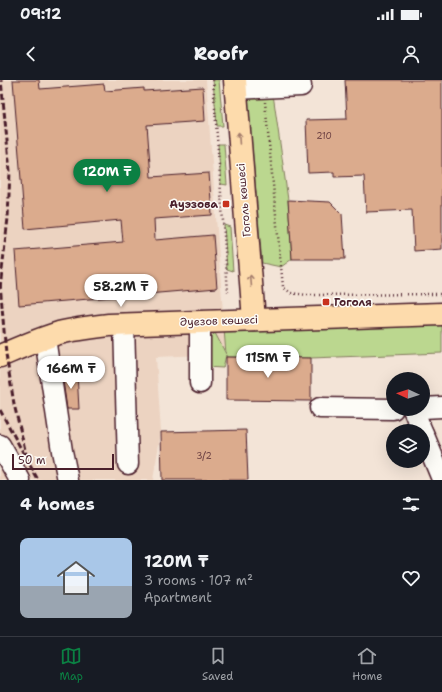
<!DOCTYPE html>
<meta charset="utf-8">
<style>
:root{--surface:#171b24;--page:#20242c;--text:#f1f3f6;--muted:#9ea1a6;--line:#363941;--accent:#0b8043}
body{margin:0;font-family:"Shantell Sans",sans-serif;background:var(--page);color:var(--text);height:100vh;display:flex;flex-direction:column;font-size:15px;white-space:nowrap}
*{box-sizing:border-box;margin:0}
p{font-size:13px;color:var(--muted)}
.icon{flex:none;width:22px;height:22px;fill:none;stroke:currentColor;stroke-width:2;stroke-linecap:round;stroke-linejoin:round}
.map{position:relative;height:400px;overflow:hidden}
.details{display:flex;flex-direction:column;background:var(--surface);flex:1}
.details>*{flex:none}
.needle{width:26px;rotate:273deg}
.tools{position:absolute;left:386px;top:292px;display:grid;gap:8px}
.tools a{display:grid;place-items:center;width:44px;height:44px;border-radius:50%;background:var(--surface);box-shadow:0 4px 16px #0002;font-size:20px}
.scale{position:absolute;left:12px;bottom:10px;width:102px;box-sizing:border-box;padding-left:4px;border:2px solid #4a1f2b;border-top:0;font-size:11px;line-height:14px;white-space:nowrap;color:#4a1f2b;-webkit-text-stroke:3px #fdfcf7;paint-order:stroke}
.price{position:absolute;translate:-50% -34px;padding:0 9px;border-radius:14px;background:#fff;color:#222;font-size:13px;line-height:26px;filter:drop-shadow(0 1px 2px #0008)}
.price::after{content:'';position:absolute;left:50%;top:24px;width:12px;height:9px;margin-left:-6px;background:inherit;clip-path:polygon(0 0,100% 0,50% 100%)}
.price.current{background:var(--accent);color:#fff}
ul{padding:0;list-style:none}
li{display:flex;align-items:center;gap:12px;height:100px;padding:0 20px}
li+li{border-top:1px solid var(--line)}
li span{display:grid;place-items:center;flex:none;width:112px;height:80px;border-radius:8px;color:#555}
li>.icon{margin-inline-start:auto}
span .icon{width:48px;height:48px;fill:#fffc;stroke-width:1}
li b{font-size:17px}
h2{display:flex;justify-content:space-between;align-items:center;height:48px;padding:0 20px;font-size:17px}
.status{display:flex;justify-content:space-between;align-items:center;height:28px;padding:0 20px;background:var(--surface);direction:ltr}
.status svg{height:11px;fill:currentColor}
header{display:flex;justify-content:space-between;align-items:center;height:52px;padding:0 20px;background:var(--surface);font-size:18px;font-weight:800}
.tabs{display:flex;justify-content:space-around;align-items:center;height:56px;border-top:1px solid var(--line);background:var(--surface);font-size:11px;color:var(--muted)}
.tabs a{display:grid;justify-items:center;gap:2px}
.tabs .current{color:var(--accent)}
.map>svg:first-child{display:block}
</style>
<div class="status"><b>09:12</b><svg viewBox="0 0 49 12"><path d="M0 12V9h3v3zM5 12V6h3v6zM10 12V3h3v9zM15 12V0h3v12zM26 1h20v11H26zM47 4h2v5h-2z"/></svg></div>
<header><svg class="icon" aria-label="back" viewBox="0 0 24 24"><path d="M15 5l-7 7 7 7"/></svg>Roofr<svg class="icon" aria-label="person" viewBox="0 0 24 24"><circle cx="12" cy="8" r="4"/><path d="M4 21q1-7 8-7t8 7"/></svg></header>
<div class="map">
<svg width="442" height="400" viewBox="0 0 442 400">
<rect width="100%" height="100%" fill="#f3e4d7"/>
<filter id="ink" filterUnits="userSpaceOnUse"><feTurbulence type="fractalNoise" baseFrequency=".025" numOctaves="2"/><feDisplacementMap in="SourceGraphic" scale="8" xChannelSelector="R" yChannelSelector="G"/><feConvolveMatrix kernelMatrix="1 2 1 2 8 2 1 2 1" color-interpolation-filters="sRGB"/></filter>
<g filter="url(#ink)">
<path fill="#ecd3c1" d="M0,0H206L226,274L156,277L161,352L153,400H0Z"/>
<g fill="#bbd78f" stroke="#827b5d">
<path d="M213,0H219L223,46H217Z"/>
<path d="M272,7L288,120L292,179L281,187L262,183L247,9Z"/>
<path d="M218,64H224L227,105L221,104Z"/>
<path d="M224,145L230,147L233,191L227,189Z"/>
<path d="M442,243V273L311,278L226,277V275L223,288L205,287L204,264L215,253L226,274L224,249Z"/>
</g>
<g fill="#dbab8d" stroke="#4a1f2b">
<path d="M13,0H39L40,9L104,4L105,11L144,8V11L203,7L205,41L147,45L151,97L209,93L212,135L154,139L155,160L213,155L217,208L19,225L15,171L123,162L121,140L25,149Z"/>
<path d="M345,0H442V169L414,171L412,130L366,132L364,96L334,97V92L308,93L306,40L347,39Z"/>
<path d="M288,120L330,122L342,134L345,179H292Z"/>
<path d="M226,277L311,278V321L226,320Z"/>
<path d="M62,293H77L79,329H67Z"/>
<path d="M246,350L248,400H162L161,352Z"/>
</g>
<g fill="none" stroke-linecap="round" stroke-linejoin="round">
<g stroke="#4a1f2b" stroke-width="23">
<g id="minor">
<path d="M236,9L301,6"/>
<path d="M124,244L128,384"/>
<path d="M45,258L62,371L68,400"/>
<path d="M200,303V242"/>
<path d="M320,328L393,329"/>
<path d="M423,328L442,327"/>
<path d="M413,329L422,351"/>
<path d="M423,353L442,399"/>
<path d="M0,365L20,400"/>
</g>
</g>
<g stroke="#4a1f2b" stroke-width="25">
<g id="major">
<path d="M235,0L254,240"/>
<path d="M0,276C19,268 39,259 59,253C75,249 92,247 109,245L442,234"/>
</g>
</g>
<g stroke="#4a1f2b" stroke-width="2.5" stroke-dasharray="1 3" stroke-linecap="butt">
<path d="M213,0L228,212"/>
<path d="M265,22L283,207L291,213L307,215L442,214"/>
</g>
<use href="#minor" stroke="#fdfcf7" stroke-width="20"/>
<use href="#major" stroke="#fddbac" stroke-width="22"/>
<g stroke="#4a1f2b" stroke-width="3" stroke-dasharray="6 3" stroke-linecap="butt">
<path d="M0,203L6,274L14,324L28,382"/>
<path d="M0,208L8,138L10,91L1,0"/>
<path d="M0,330L38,400"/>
</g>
</g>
<defs><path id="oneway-shaft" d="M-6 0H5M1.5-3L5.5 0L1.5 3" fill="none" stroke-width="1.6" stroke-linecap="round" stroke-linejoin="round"/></defs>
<g stroke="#a47d6c">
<use href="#oneway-shaft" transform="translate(239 58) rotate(-94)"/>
<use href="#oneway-shaft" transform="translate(251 201) rotate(-95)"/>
</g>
</g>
<g fill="#c8321e" stroke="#fdfcf7" stroke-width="1.5">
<rect x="222" y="120" width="8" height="8" rx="2"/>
<rect x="322" y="218" width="8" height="8" rx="2"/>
</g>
<g text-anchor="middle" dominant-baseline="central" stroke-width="3" stroke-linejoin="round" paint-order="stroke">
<g font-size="9" fill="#6e4244">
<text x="324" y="56">210</text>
<text x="204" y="376">3/2</text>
</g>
<g font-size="11" fill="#4a1f2b" stroke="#fdfcf7">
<text transform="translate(244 120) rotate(-95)">Гоголь көшесі</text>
<text transform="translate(219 241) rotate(-2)">Әуезов көшесі</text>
</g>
<g font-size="11" font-weight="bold" fill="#4a1f2b" stroke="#fdfcf7" text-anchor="end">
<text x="218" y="124">Ауэзова</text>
<text x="334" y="222" text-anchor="start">Гоголя</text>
</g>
</g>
</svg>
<div class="tools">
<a><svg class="needle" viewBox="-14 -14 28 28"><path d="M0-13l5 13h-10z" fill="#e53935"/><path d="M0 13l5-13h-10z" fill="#9ea1a6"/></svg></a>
<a><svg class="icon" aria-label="layers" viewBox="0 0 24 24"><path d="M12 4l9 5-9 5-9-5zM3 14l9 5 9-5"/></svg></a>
</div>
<div class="scale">50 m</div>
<b class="price current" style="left:107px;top:113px">120M ₸</b>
<b class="price" style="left:121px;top:228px">58.2M ₸</b>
<b class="price" style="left:268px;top:299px">115M ₸</b>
<b class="price" style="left:71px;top:310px">166M ₸</b>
</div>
<section class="details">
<h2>4 homes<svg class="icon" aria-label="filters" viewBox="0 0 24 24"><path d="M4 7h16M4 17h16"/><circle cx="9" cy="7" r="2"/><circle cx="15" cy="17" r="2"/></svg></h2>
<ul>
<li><span style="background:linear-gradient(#a9c7e8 60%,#9aa5b1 0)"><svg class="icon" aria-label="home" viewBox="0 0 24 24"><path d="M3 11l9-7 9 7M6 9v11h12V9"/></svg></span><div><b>120M ₸</b><p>3 rooms · 107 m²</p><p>Apartment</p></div><svg class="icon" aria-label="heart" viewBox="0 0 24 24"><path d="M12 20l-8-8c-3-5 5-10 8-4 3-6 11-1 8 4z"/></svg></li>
</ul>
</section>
<nav class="tabs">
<a class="current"><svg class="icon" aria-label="map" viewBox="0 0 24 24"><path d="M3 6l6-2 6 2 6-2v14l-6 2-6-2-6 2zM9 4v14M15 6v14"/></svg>Map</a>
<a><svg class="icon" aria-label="saved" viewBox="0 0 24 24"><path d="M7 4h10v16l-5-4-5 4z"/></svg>Saved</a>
<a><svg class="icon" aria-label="home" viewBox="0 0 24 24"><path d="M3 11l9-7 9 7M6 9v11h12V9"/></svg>Home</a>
</nav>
